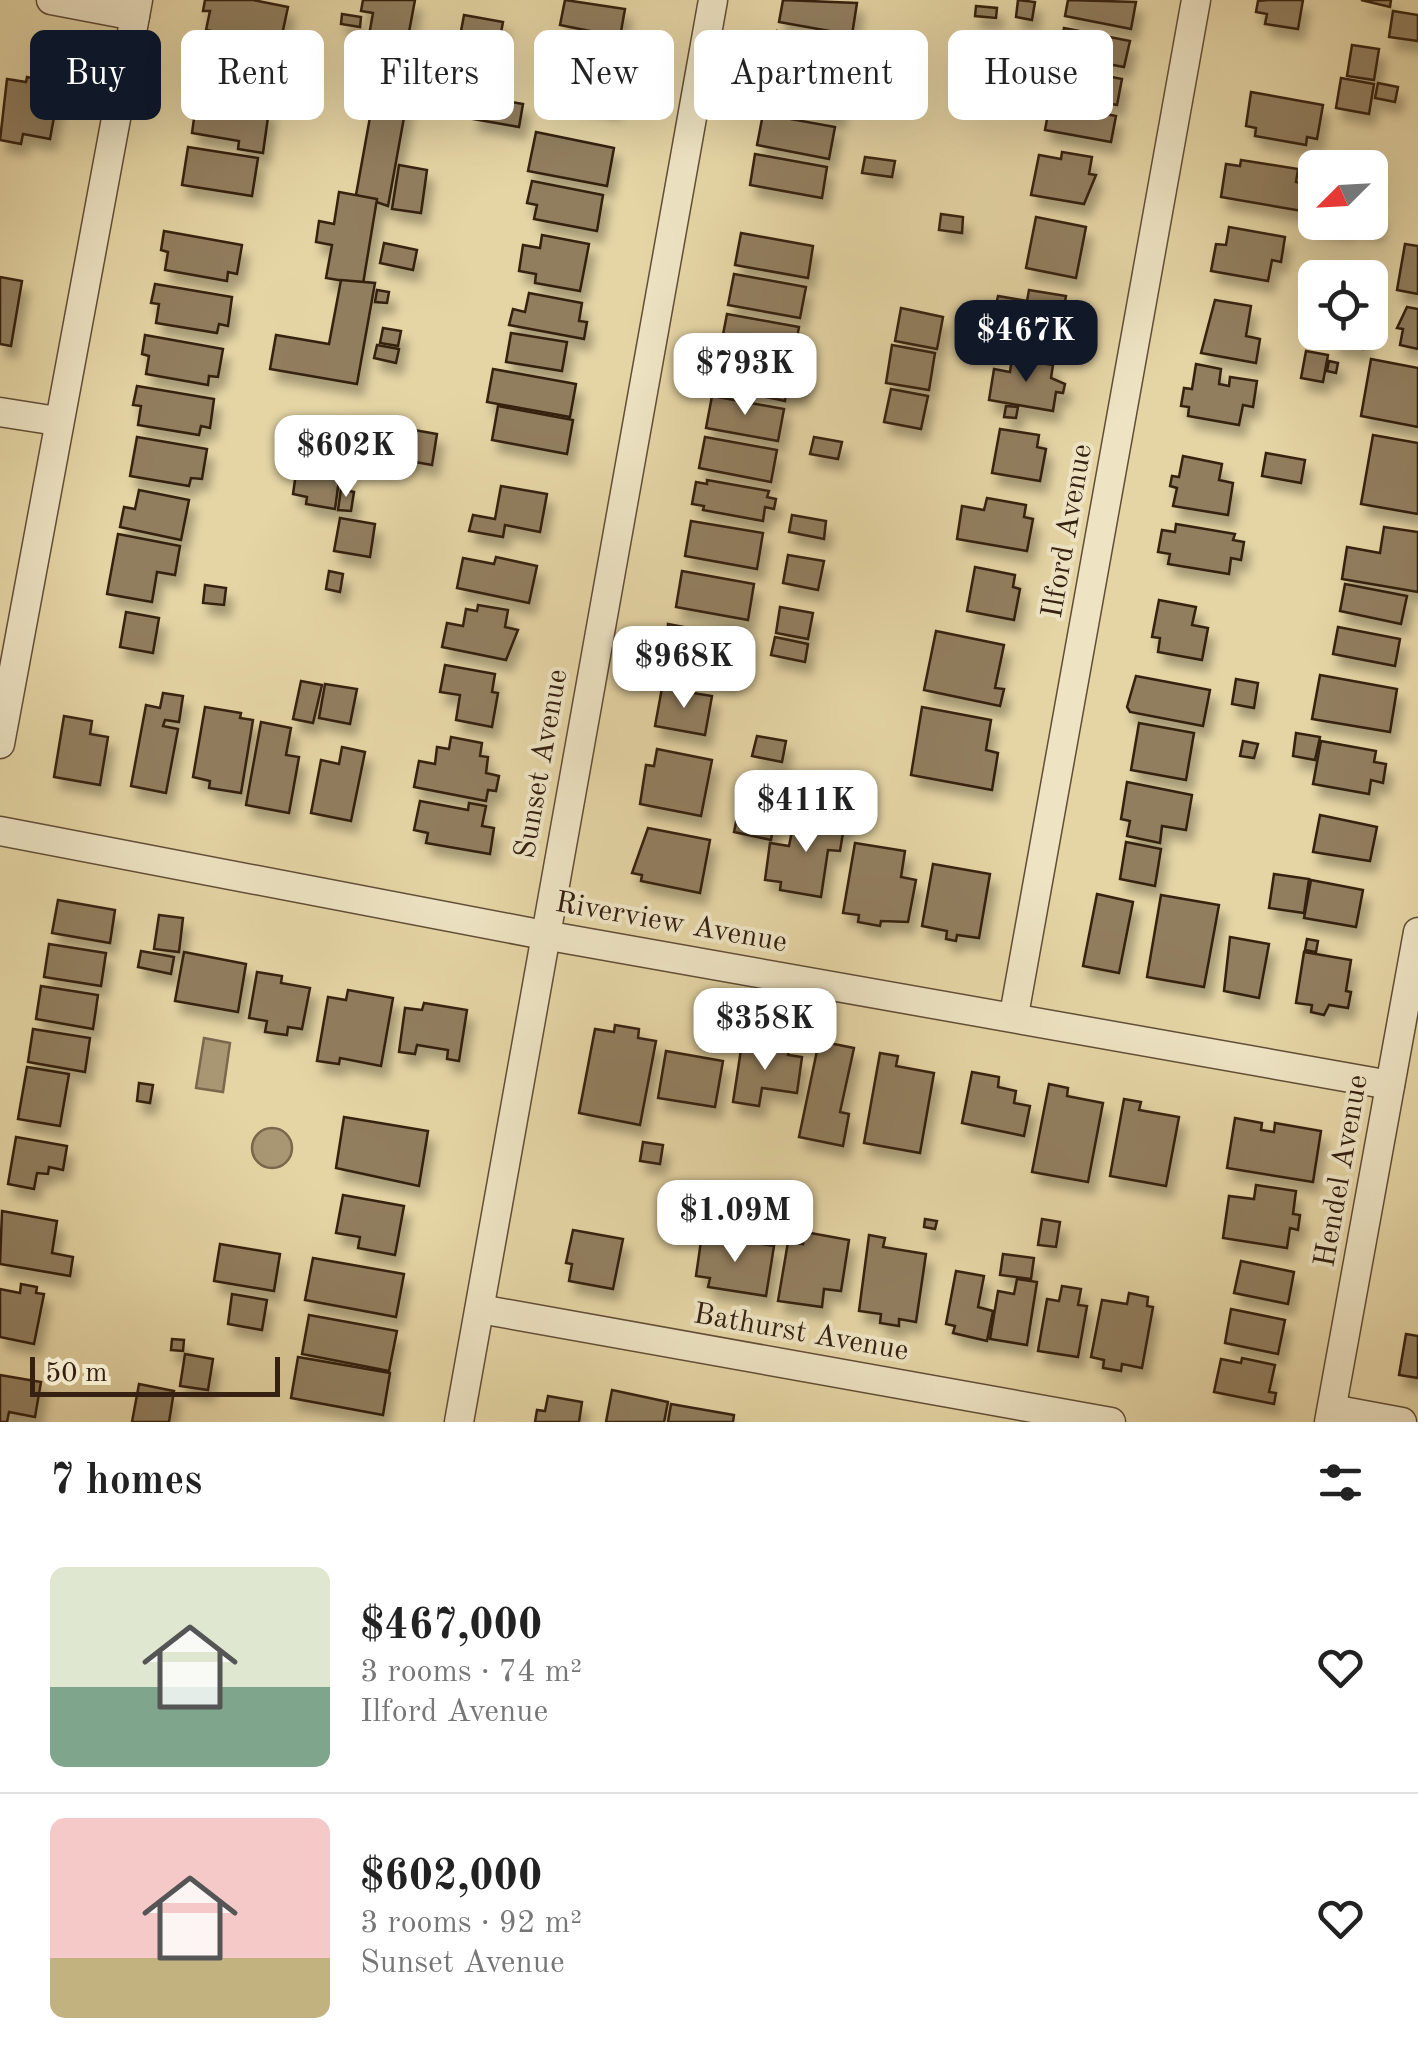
<!DOCTYPE html>
<meta charset="utf-8">
<style>
:root{--surface:#fff;--page:#f2f2f2;--text:#222;--muted:#767676;--line:#e0e0e0;--accent:#111827}
body{margin:0;font-family:"Old Standard TT",serif;background:var(--page);color:var(--text);height:100vh;display:flex;flex-direction:column;font-size:38px;white-space:nowrap}
*{box-sizing:border-box;margin:0}
p{font-size:32px;color:var(--muted)}
.icon{flex:none;width:55px;height:55px;fill:none;stroke:currentColor;stroke-width:2;stroke-linecap:round;stroke-linejoin:round}
.map{position:relative;height:1422px;overflow:hidden}
.drawer{display:flex;flex-direction:column;background:var(--surface);flex:1}
.drawer>*{flex:none}
.guide{position:absolute;left:30px;top:30px;width:1360px;height:90px;display:flex;gap:20px}
.needle{width:65px;rotate:246deg}
.controls{position:absolute;left:1298px;top:150px;display:grid;gap:20px}
.controls a{display:grid;place-items:center;width:90px;height:90px;border-radius:15px;background:var(--surface);box-shadow:0 10px 40px #0002;font-size:50px}
.scale{position:absolute;left:30px;bottom:25px;width:250px;box-sizing:border-box;padding-left:10px;border:5px solid #352011;border-top:0;font-size:28px;line-height:35px;white-space:nowrap;color:#352011;-webkit-text-stroke:8px #eee4c4;paint-order:stroke}
.price{position:absolute;translate:-50% -85px;padding:0 22px;border-radius:20px;background:#fff;color:#222;font-size:32px;line-height:65px;filter:drop-shadow(0 2px 5px #0008)}
.price::after{content:'';position:absolute;left:50%;top:60px;width:30px;height:22px;margin-left:-15px;background:inherit;clip-path:polygon(0 0,100% 0,50% 100%)}
.price.selected{background:var(--accent);color:#fff}
ul{padding:0;list-style:none}
li{display:flex;align-items:center;gap:30px;height:250px;padding:0 50px}
li+li{border-top:2px solid var(--line)}
li span{display:grid;place-items:center;flex:none;width:280px;height:200px;border-radius:15px;color:#555}
li>.icon{margin-inline-start:auto}
span .icon{width:120px;height:120px;fill:#fffc;stroke-width:1}
li b{font-size:42px}
h2{display:flex;justify-content:space-between;align-items:center;height:120px;padding:0 50px;font-size:42px}
.tag{padding:0 35px;border-radius:15px;background:var(--surface);box-shadow:0 10px 40px #0002;font-size:35px;line-height:90px}
.tag.selected{background:var(--accent);color:#fff}
.map>svg:first-child{display:block}
</style>
<div class="map">
<svg width="1418" height="1422" viewBox="0 0 1418 1422">
<defs>
<filter id="shadow"><feDropShadow dx="6" dy="11" stdDeviation="5" flood-color="#0004"/></filter>
</defs>
<rect width="100%" height="100%" fill="#e5d5a5"/>
<filter id="stains"><feTurbulence type="fractalNoise" baseFrequency=".002" numOctaves="4"/><feColorMatrix values="0 0 0 0 .2 0 0 0 0 .09 0 0 0 0 .02 0 0 0 .5 -.17"/></filter>
<radialGradient id="worn" r=".72"><stop offset=".6" stop-color="#630" stop-opacity="0"/><stop offset="1" stop-color="#630" stop-opacity=".3"/></radialGradient>
<g fill="#a99773" stroke="#7b674c" stroke-width="2.5">
<path d="M204,1038L230,1043L223,1092L196,1088Z"/>
<circle cx="272" cy="1148" r="20"/>
</g>
<g fill="#917e5e" stroke="#352011" stroke-width="2.5" filter="url(#shadow)">
<path d="M205,0H253L288,7L280,44L206,30L210,11H203Z"/>
<path d="M363,0H415L406,48L368,41L373,13L361,11Z"/>
<path d="M565,0L625,9L620,37L560,25Z"/>
<path d="M783,0L857,3L852,35L779,22Z"/>
<path d="M1018,0L1035,2L1032,20L1016,17Z"/>
<path d="M1068,0L1136,2L1131,29L1065,16Z"/>
<path d="M1268,0H1303L1298,29L1265,24L1267,14L1256,12L1258,1Z"/>
<path d="M1361,0H1391L1390,7Z"/>
<path d="M976,6L997,8L996,18L975,16Z"/>
<path d="M1393,11L1418,15V41L1389,37Z"/>
<path d="M342,14L361,17L360,27L341,24Z"/>
<path d="M464,15L503,22L497,54L458,47Z"/>
<path d="M1064,28L1130,41L1124,67L1059,55Z"/>
<path d="M777,31L850,44L844,76L771,63Z"/>
<path d="M999,35L1027,39L1025,56L997,53Z"/>
<path d="M383,45L416,51L388,206L356,195Z"/>
<path d="M554,45L614,56L609,90L617,91L614,108L545,95Z"/>
<path d="M1352,45L1379,49L1374,80L1347,76Z"/>
<path d="M205,46L278,58L270,102L245,98L247,90L200,82Z"/>
<path d="M1057,66L1122,79L1117,105L1052,92Z"/>
<path d="M771,73L844,86L838,118L766,105Z"/>
<path d="M27,77L41,80L40,86L59,90L50,139L23,134L21,144L0,140L7,79L26,82Z"/>
<path d="M1341,78L1374,84L1369,114L1336,108Z"/>
<path d="M1378,83L1398,87L1395,102L1375,98Z"/>
<path d="M1251,92L1323,105L1317,139L1307,137L1306,145L1255,136L1256,128L1246,126Z"/>
<path d="M477,96L523,104L519,127L473,119Z"/>
<path d="M197,97L269,110L263,153L238,149L239,141L192,133Z"/>
<path d="M1050,103L1116,116L1111,142L1045,130Z"/>
<path d="M763,114L835,127L829,159L757,145Z"/>
<path d="M536,132L614,148L607,186L528,171Z"/>
<path d="M188,147L258,158L252,196L182,185Z"/>
<path d="M1062,152L1092,157L1089,174L1096,175L1084,204L1031,195L1039,155L1061,159Z"/>
<path d="M755,154L827,167L822,198L750,185Z"/>
<path d="M865,157L895,161L892,177L862,173Z"/>
<path d="M1241,160L1298,169L1296,182L1312,185L1308,212L1221,197L1226,164L1240,166Z"/>
<path d="M399,165L427,170L421,213L392,209Z"/>
<path d="M532,181L603,195L597,231L534,219L537,205L527,203Z"/>
<path d="M339,192L377,199L363,284L326,278L332,245L316,242L319,221L334,224Z"/>
<path d="M1315,199V222H1349L1347,230L1310,224Z"/>
<path d="M1370,210L1379,211L1377,230L1352,226V222H1370Z"/>
<path d="M941,214L963,217L962,233L939,230Z"/>
<path d="M1036,217L1086,227L1076,278L1026,268Z"/>
<path d="M1229,227L1285,237L1281,262L1272,260L1268,281L1211,271L1216,244L1226,245Z"/>
<path d="M164,231L242,245L237,274L228,272L227,281L165,270L168,252L161,250Z"/>
<path d="M741,233L813,246L808,278L735,265Z"/>
<path d="M542,235L589,244L580,291L535,283L536,274L519,271L523,245L540,248Z"/>
<path d="M384,243L417,250L413,270L380,263Z"/>
<path d="M1405,244L1418,246V294L1397,290Z"/>
<path d="M734,274L806,287L800,318L728,305Z"/>
<path d="M0,277L22,281L11,346L0,344Z"/>
<path d="M341,280L375,283L357,384L270,369L276,335L329,344Z"/>
<path d="M155,284L232,297L228,326L219,324L217,333L156,323L159,304L151,303Z"/>
<path d="M377,290L389,292L387,303L375,302Z"/>
<path d="M1029,290L1066,296L1058,339L1010,331L1012,314L995,310L998,296L1027,301Z"/>
<path d="M529,293L582,303L579,321L587,322L584,339L509,325L513,309L525,312Z"/>
<path d="M1215,300L1251,306L1246,336L1260,339L1256,363L1201,353Z"/>
<path d="M1407,307L1418,309V349L1400,345L1403,329L1397,328Z"/>
<path d="M901,308L943,317L937,349L895,341Z"/>
<path d="M727,314L799,327L793,359L721,345Z"/>
<path d="M383,328L401,331L398,346L380,343Z"/>
<path d="M1335,332H1367L1363,349L1333,343Z"/>
<path d="M511,333L567,342L562,371L506,362Z"/>
<path d="M145,335L223,349L218,377L209,376L208,385L146,374L149,356L142,354Z"/>
<path d="M377,345L399,349L396,363L374,358Z"/>
<path d="M892,345L935,353L929,390L886,383Z"/>
<path d="M1306,351L1328,355L1323,382L1301,378Z"/>
<path d="M720,356L806,374L801,396L786,393L785,401L714,386Z"/>
<path d="M1012,358L1053,365L1051,378L1065,384L1063,393L1056,392L1053,411L989,400L994,369L1010,372Z"/>
<path d="M1371,359L1418,368V427L1361,416Z"/>
<path d="M1329,361L1338,363L1336,373L1327,371Z"/>
<path d="M1196,364L1221,369L1219,384L1229,386L1230,377L1257,381L1253,407L1243,405L1239,425L1188,416L1189,407L1181,406L1184,388L1192,389Z"/>
<path d="M493,369L576,384L570,417L487,402Z"/>
<path d="M137,386L214,399L210,428L201,426L199,435L138,425L141,406L133,405Z"/>
<path d="M891,389L928,396L921,429L884,422Z"/>
<path d="M712,396L784,409L778,441L706,428Z"/>
<path d="M498,406L573,420L567,454L492,440Z"/>
<path d="M1006,406L1018,407L1016,418L1004,417Z"/>
<path d="M403,428L437,434L432,465L398,459Z"/>
<path d="M1000,429L1039,435L1037,447L1046,449L1040,481L992,473Z"/>
<path d="M1373,435L1418,443V514L1361,504Z"/>
<path d="M137,437L207,449L202,479L191,478L189,486L130,476Z"/>
<path d="M705,437L777,450L771,482L699,468Z"/>
<path d="M814,437L842,442L838,459L810,454Z"/>
<path d="M320,441L341,445L339,458L318,454Z"/>
<path d="M1266,453L1305,460L1301,483L1262,476Z"/>
<path d="M1183,456L1222,464L1219,480L1233,483L1228,515L1173,506L1177,488L1170,486L1172,476L1179,477Z"/>
<path d="M298,459L341,466L335,509L306,504L307,497L293,494Z"/>
<path d="M707,480L769,491L767,497L776,499L774,509L765,507L763,521L703,510L704,506L692,504L696,482L707,484Z"/>
<path d="M501,486L547,494L540,532L505,525L503,537L469,531L473,515L495,519Z"/>
<path d="M341,489L354,492L351,511L338,510Z"/>
<path d="M139,490L189,500L181,540L120,527L124,507L135,509Z"/>
<path d="M987,498L1026,505L1024,517L1033,519L1027,551L957,539L962,506L984,510Z"/>
<path d="M792,515L826,521L824,539L789,532Z"/>
<path d="M340,518L375,524L370,557L334,551Z"/>
<path d="M691,521L763,533L757,569L685,556Z"/>
<path d="M1176,524L1235,534L1233,540L1244,542L1241,560L1231,558L1229,574L1168,564L1170,554L1158,552L1162,530L1175,532Z"/>
<path d="M1384,527L1418,532V592L1342,579L1347,547L1380,553Z"/>
<path d="M118,534L180,546L175,575L157,572L152,602L107,594Z"/>
<path d="M788,555L824,561L818,590L783,583Z"/>
<path d="M496,557L537,566L529,603L457,588L463,558L494,564Z"/>
<path d="M975,567L1015,575L1013,587L1020,589L1014,620L967,611Z"/>
<path d="M329,571L343,574L340,592L326,589Z"/>
<path d="M682,571L754,584L748,620L676,607Z"/>
<path d="M1345,584L1407,596L1401,624L1340,611Z"/>
<path d="M205,585L226,588L224,605L203,603Z"/>
<path d="M1159,600L1196,607L1192,625L1208,628L1202,660L1158,652L1160,638L1152,637Z"/>
<path d="M478,605L508,610L505,627L518,630L506,660L442,647L447,623L463,626L466,609L477,611Z"/>
<path d="M780,607L813,613L808,639L776,633Z"/>
<path d="M126,612L159,618L153,653L120,647Z"/>
<path d="M668,624L746,639L740,670L734,669L732,679L667,666Z"/>
<path d="M1338,627L1400,639L1395,666L1333,654Z"/>
<path d="M936,631L1004,645L995,688L1004,689L1000,706L924,690Z"/>
<path d="M775,637L808,644L805,662L771,655Z"/>
<path d="M445,665L495,674L492,692L498,693L492,727L456,720L460,695L440,692Z"/>
<path d="M1320,675L1397,689L1390,732L1312,719Z"/>
<path d="M1136,676L1210,690L1203,726L1130,712L1127,707Z"/>
<path d="M1236,679L1258,683L1254,708L1232,704Z"/>
<path d="M301,681L322,685L313,723L293,719Z"/>
<path d="M325,684L357,689L350,724L319,718Z"/>
<path d="M662,688L712,696L705,735L655,726Z"/>
<path d="M163,693L183,696L179,722L165,720L163,726L178,729L166,793L131,786L146,705L160,708Z"/>
<path d="M205,707L241,713L240,718L253,720L241,793L209,788L210,781L193,777Z"/>
<path d="M922,707L991,720L986,750L998,753L992,790L911,775Z"/>
<path d="M64,716L92,721L90,734L108,737L100,785L54,777Z"/>
<path d="M261,722L291,728L286,755L299,757L289,813L246,805Z"/>
<path d="M1139,723L1194,733L1186,780L1131,770Z"/>
<path d="M1296,733L1320,737L1315,760L1293,756Z"/>
<path d="M757,736L786,741L782,762L752,756Z"/>
<path d="M451,737L482,743L480,756L488,757L486,773L499,776L496,791L488,790L486,801L414,787L419,761L435,764L437,747L449,749Z"/>
<path d="M1243,741L1258,744L1254,758L1240,756Z"/>
<path d="M1321,741L1376,751L1374,762L1386,764L1383,783L1371,780L1369,794L1313,784Z"/>
<path d="M342,747L365,752L351,821L311,813L321,760L339,764Z"/>
<path d="M657,749L712,760L701,816L640,804L646,765L654,766Z"/>
<path d="M1127,782L1192,795L1186,830L1162,826L1160,843L1127,836L1130,821L1121,819Z"/>
<path d="M420,801L468,810L469,803L486,806L482,826L494,828L490,854L426,843L428,833L414,830Z"/>
<path d="M740,802L776,809L771,840L734,832Z"/>
<path d="M814,810L846,815L840,851L828,850L821,897L780,890L781,882L765,880L770,843L789,846L792,831L810,834Z"/>
<path d="M1320,815L1377,827L1370,861L1313,852Z"/>
<path d="M648,828L710,840L700,893L641,881L642,875L632,873Z"/>
<path d="M1126,842L1161,849L1155,886L1120,879Z"/>
<path d="M855,843L905,851L901,877L916,880L908,922L881,921L880,926L858,922L859,915L843,913Z"/>
<path d="M933,864L990,874L979,938L957,935L956,941L946,939L947,931L922,926Z"/>
<path d="M1274,874L1309,879L1304,913L1269,908Z"/>
<path d="M1311,880L1363,890L1356,927L1304,918Z"/>
<path d="M1097,894L1133,902L1119,973L1083,966Z"/>
<path d="M1161,895L1219,905L1204,987L1147,977Z"/>
<path d="M58,900L115,910L110,943L52,933Z"/>
<path d="M159,915L183,918L179,952L154,949Z"/>
<path d="M1230,937L1269,944L1259,998L1224,991Z"/>
<path d="M1307,939L1318,941L1316,952L1305,950Z"/>
<path d="M49,944L106,953L101,986L44,977Z"/>
<path d="M141,951L174,957L171,974L138,967Z"/>
<path d="M184,952L246,964L238,1012L175,1001Z"/>
<path d="M1304,952L1351,960L1346,991L1351,992L1348,1008L1329,1005L1324,1015L1311,1012L1312,1005L1296,1003Z"/>
<path d="M257,972L282,976L281,983L310,988L302,1029L288,1027L287,1035L265,1032L267,1021L249,1018Z"/>
<path d="M41,986L98,995L93,1029L36,1019Z"/>
<path d="M348,990L393,998L381,1066L340,1058L339,1064L317,1061L328,997L346,1000Z"/>
<path d="M424,1003L467,1010L459,1061L447,1059L448,1050L417,1045L415,1054L399,1052L405,1008L422,1010Z"/>
<path d="M615,1025L639,1029L638,1038L656,1041L640,1125L579,1113L595,1029L614,1032Z"/>
<path d="M33,1029L90,1038L85,1072L28,1062Z"/>
<path d="M819,1041L854,1048L840,1112L849,1114L843,1146L799,1137Z"/>
<path d="M742,1043L789,1050L788,1055L802,1057L797,1093L762,1088L759,1106L733,1102Z"/>
<path d="M666,1051L723,1061L715,1107L658,1098Z"/>
<path d="M880,1053L898,1056L896,1066L934,1073L920,1153L864,1143Z"/>
<path d="M27,1067L69,1074L60,1126L18,1119Z"/>
<path d="M972,1072L999,1077L998,1087L1016,1091L1014,1103L1030,1106L1024,1136L962,1123Z"/>
<path d="M139,1083L153,1085L150,1103L137,1101Z"/>
<path d="M1049,1084L1068,1088L1067,1096L1103,1103L1088,1182L1032,1172Z"/>
<path d="M1124,1099L1141,1102L1139,1110L1179,1117L1166,1186L1110,1176Z"/>
<path d="M344,1117L428,1131L419,1186L336,1168Z"/>
<path d="M1235,1118L1262,1123L1261,1130L1274,1132L1275,1123L1321,1131L1313,1182L1227,1168Z"/>
<path d="M16,1137L67,1146L63,1170L49,1167L48,1174L37,1173L34,1189L8,1184Z"/>
<path d="M643,1142L663,1145L660,1164L640,1161Z"/>
<path d="M1256,1185L1296,1191L1293,1214L1300,1215L1298,1230L1290,1228L1287,1248L1223,1238L1229,1196L1254,1199Z"/>
<path d="M343,1195L404,1206L395,1255L358,1248L360,1237L336,1233Z"/>
<path d="M2,1211L57,1221L52,1253L73,1257L70,1276L0,1264Z"/>
<path d="M925,1219L937,1221L935,1229L924,1227Z"/>
<path d="M1042,1219L1060,1222L1056,1247L1038,1245Z"/>
<path d="M573,1230L623,1239L613,1289L569,1281L572,1264L566,1263Z"/>
<path d="M805,1232L849,1240L841,1291L824,1289L822,1307L778,1301L788,1242L803,1244Z"/>
<path d="M702,1234L774,1246L766,1296L708,1287L710,1278L696,1276Z"/>
<path d="M869,1235L885,1238L883,1247L926,1254L916,1322L899,1319V1326L880,1323L881,1314L859,1311Z"/>
<path d="M220,1244L280,1254L274,1291L214,1281Z"/>
<path d="M1003,1254L1034,1258L1031,1279L1000,1275Z"/>
<path d="M313,1258L404,1274L396,1317L305,1300Z"/>
<path d="M1241,1261L1294,1272L1288,1304L1234,1293Z"/>
<path d="M956,1271L984,1276L978,1307L993,1311L987,1341L953,1333L955,1326L946,1324Z"/>
<path d="M1017,1279L1037,1282L1027,1345L990,1339L998,1291L1014,1294Z"/>
<path d="M21,1284L37,1287L36,1293L44,1294L34,1344L0,1337V1289L20,1293Z"/>
<path d="M1062,1286L1081,1289L1078,1305L1087,1306L1078,1357L1038,1351L1047,1299L1059,1301Z"/>
<path d="M1129,1293L1148,1297L1147,1306L1153,1307L1142,1368L1122,1364L1121,1371L1103,1368L1104,1360L1091,1357L1102,1300L1127,1304Z"/>
<path d="M232,1294L267,1300L262,1330L228,1324Z"/>
<path d="M1231,1309L1285,1320L1278,1354L1225,1343Z"/>
<path d="M309,1315L397,1331L389,1371L302,1354Z"/>
<path d="M1406,1334L1418,1336V1378L1399,1375Z"/>
<path d="M172,1339L184,1340L183,1351L171,1350Z"/>
<path d="M185,1354L213,1359L208,1390L180,1386Z"/>
<path d="M298,1357L390,1373L383,1415L291,1398Z"/>
<path d="M1242,1358L1275,1365L1269,1392L1276,1393L1274,1404L1214,1392L1221,1359L1241,1363Z"/>
<path d="M0,1375L41,1382L35,1417L9,1412L7,1422H0Z"/>
<path d="M139,1384L174,1391L169,1422H132Z"/>
<path d="M612,1390L668,1402L664,1422H606Z"/>
<path d="M548,1396L582,1402L579,1422H535L537,1410L545,1411Z"/>
<path d="M671,1404L734,1415L733,1422H668Z"/>
</g>
<g fill="none" stroke-linecap="round" stroke-linejoin="round">
<g stroke="#614d36" stroke-width="31">
<g id="minor">
<path d="M51,0L135,16"/>
<path d="M0,412L57,421"/>
<path d="M0,744L138,0"/>
<path d="M0,831L544,935L1390,1085"/>
<path d="M1014,1015L1196,0"/>
<path d="M480,1309L1111,1422"/>
<path d="M1332,1409L1402,1422"/>
<path d="M459,1422L713,0"/>
<path d="M1329,1422L1418,932"/>
</g>
</g>
<use href="#minor" stroke="#eee4c4" stroke-width="28"/>
</g>
<g text-anchor="middle" dominant-baseline="central" stroke-width="8" stroke-linejoin="round" paint-order="stroke">
<g font-size="30" fill="#352011" stroke="#eee4c4">
<text transform="translate(1068 531) rotate(-80)">Ilford Avenue</text>
<text transform="translate(542 764) rotate(-80)">Sunset Avenue</text>
<text transform="translate(671 923) rotate(10)">Riverview Avenue</text>
<text transform="translate(1342 1171) rotate(-80)">Hendel Avenue</text>
<text transform="translate(801 1333) rotate(10)">Bathurst Avenue</text>
</g>
</g>
<rect width="100%" height="100%" filter="url(#stains)"/>
<rect width="100%" height="100%" fill="url(#worn)"/>
</svg>
<div class="controls">
<a><svg class="needle" viewBox="-14 -14 28 28"><path d="M0-13l5 13h-10z" fill="#e53935"/><path d="M0 13l5-13h-10z" fill="#767676"/></svg></a>
<a><svg class="icon" aria-label="locate" viewBox="0 0 24 24"><circle cx="12" cy="12" r="6"/><path d="M12 2v4M12 18v4M2 12h4M18 12h4"/></svg></a>
</div>
<div class="scale">50 m</div>
<b class="price selected" style="left:1026px;top:385px">$467K</b>
<b class="price" style="left:745px;top:418px">$793K</b>
<b class="price" style="left:346px;top:500px">$602K</b>
<b class="price" style="left:684px;top:711px">$968K</b>
<b class="price" style="left:806px;top:855px">$411K</b>
<b class="price" style="left:765px;top:1073px">$358K</b>
<b class="price" style="left:735px;top:1265px">$1.09M</b>
<div class="guide">
<a class="tag selected">Buy</a>
<a class="tag">Rent</a>
<a class="tag">Filters</a>
<a class="tag">New</a>
<a class="tag">Apartment</a>
<a class="tag">House</a>
</div>
</div>
<section class="drawer">
<h2>7 homes<svg class="icon" aria-label="filters" viewBox="0 0 24 24"><path d="M4 7h16M4 17h16"/><circle cx="9" cy="7" r="2"/><circle cx="15" cy="17" r="2"/></svg></h2>
<ul>
<li><span style="background:linear-gradient(#dfe7d0 60%,#7fa58c 0)"><svg class="icon" aria-label="home" viewBox="0 0 24 24"><path d="M3 11l9-7 9 7M6 9v11h12V9"/></svg></span><div><b>$467,000</b><p>3 rooms · 74 m²</p><p>Ilford Avenue</p></div><svg class="icon" aria-label="heart" viewBox="0 0 24 24"><path d="M12 20l-8-8c-3-5 5-10 8-4 3-6 11-1 8 4z"/></svg></li>
<li><span style="background:linear-gradient(#f6c9c9 70%,#c2b280 0)"><svg class="icon" aria-label="home" viewBox="0 0 24 24"><path d="M3 11l9-7 9 7M6 9v11h12V9"/></svg></span><div><b>$602,000</b><p>3 rooms · 92 m²</p><p>Sunset Avenue</p></div><svg class="icon" aria-label="heart" viewBox="0 0 24 24"><path d="M12 20l-8-8c-3-5 5-10 8-4 3-6 11-1 8 4z"/></svg></li>
</ul>
</section>
